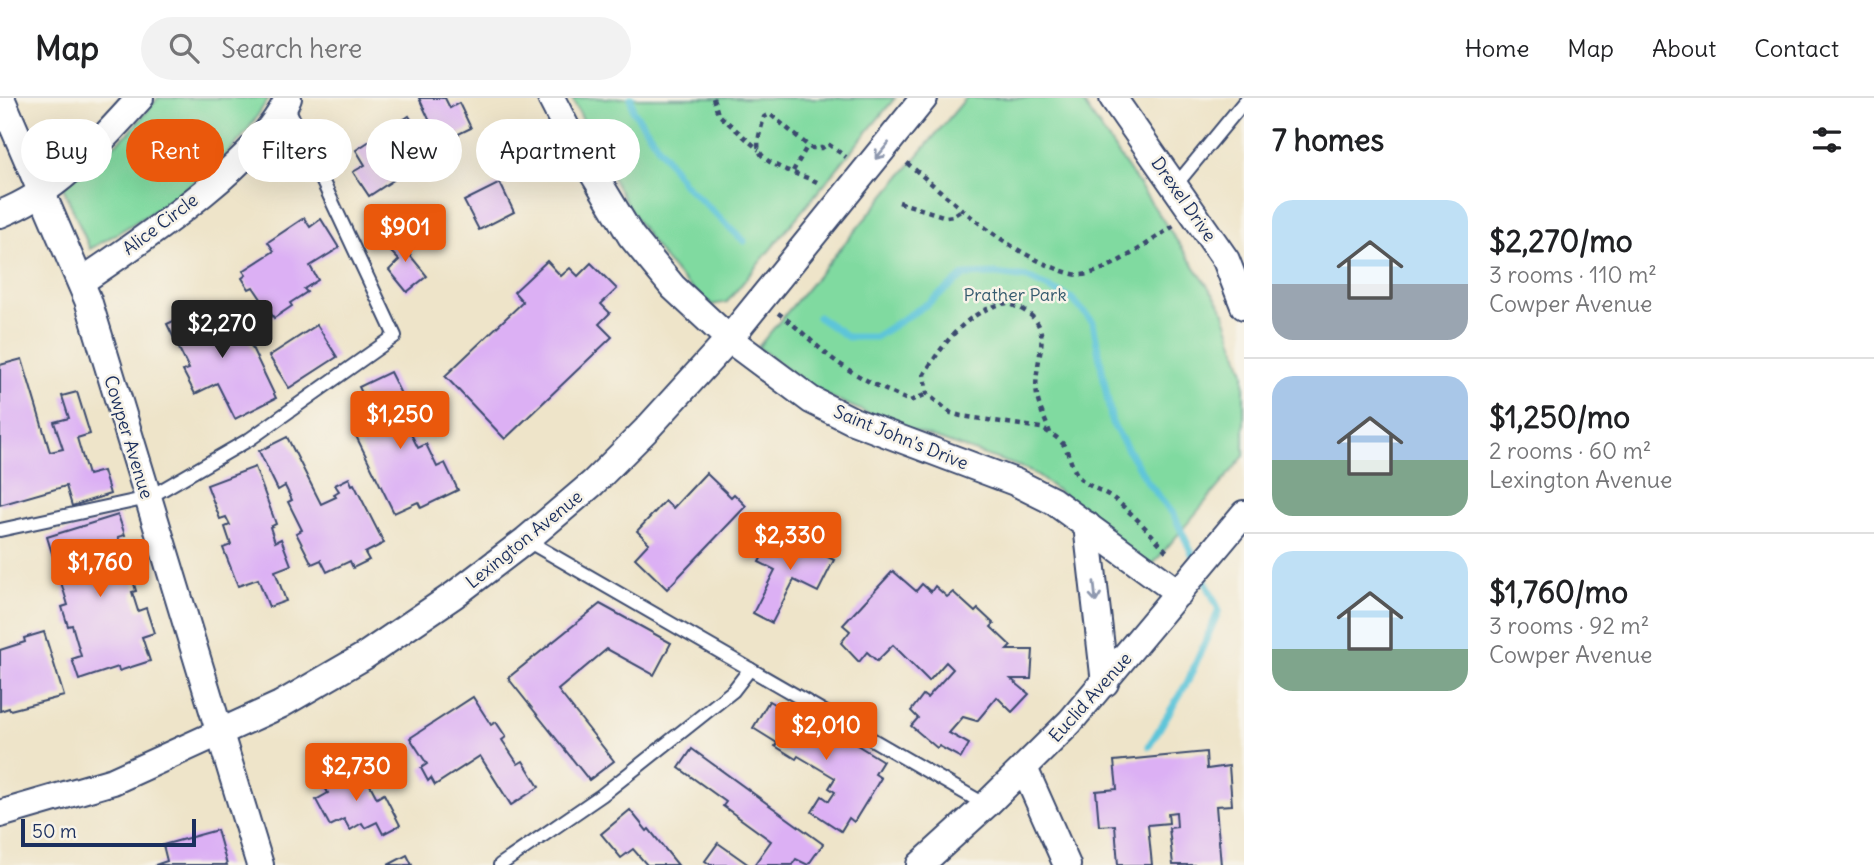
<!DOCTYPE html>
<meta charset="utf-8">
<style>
:root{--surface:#fff;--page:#f2f2f2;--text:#202124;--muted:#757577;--line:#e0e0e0;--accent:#ea580c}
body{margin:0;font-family:Delius,sans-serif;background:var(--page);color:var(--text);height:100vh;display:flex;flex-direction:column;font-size:26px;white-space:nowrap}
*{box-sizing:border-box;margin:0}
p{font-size:23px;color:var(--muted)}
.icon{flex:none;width:38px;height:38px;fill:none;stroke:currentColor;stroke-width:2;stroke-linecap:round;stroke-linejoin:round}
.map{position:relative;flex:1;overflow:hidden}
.drawer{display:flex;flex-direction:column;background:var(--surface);width:630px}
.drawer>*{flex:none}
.hud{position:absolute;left:21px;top:21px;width:665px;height:63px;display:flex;gap:14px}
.scale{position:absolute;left:21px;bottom:18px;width:175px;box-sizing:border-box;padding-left:7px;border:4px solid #1b2f5e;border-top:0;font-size:19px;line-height:24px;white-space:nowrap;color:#1b2f5e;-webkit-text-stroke:5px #f7f3e8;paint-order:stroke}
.price{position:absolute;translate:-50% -60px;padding:0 16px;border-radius:7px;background:var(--accent);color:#fff;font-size:23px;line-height:46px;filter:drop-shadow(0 2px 4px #0008)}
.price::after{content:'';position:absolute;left:50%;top:42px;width:21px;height:16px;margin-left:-10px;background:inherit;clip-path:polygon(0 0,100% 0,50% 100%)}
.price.selected{background:#222;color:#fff}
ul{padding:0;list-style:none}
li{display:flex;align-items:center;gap:21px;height:175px;padding:0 28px}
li+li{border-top:2px solid var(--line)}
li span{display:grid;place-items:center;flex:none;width:196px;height:140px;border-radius:21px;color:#555}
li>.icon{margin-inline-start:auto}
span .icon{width:84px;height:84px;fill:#fffc;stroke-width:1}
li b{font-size:30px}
h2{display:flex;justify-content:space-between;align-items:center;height:84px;padding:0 28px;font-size:30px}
.tag{padding:0 24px;border-radius:32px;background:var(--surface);box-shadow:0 7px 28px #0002;font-size:24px;line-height:63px}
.tag.selected{background:var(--accent);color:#fff}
header{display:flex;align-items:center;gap:42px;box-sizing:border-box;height:98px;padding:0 35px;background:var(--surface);border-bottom:2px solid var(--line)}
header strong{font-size:33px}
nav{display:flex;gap:38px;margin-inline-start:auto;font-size:24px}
.search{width:490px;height:63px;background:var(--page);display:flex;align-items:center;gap:18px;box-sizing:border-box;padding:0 24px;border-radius:38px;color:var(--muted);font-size:26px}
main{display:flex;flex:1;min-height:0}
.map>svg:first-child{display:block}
</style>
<header>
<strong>Map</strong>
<div class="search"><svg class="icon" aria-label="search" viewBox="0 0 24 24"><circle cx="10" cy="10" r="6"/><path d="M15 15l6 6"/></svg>Search here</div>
<nav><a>Home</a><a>Map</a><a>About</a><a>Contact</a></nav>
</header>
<main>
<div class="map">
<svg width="1244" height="767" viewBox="0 0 1244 767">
<rect width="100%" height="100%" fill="#f7f3e8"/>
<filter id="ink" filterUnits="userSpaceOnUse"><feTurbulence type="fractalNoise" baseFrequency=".0143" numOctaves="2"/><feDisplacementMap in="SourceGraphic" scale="14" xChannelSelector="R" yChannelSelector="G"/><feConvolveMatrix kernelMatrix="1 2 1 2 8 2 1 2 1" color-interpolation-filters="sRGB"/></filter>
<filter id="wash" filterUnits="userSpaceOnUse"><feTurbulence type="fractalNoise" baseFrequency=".00686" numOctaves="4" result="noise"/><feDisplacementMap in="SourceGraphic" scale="28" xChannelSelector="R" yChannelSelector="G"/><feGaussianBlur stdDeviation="1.57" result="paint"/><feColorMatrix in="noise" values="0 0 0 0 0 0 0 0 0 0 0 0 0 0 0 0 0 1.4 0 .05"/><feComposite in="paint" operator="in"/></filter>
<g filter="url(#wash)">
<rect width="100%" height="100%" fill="#eee4c9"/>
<g fill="#80daa0" stroke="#4e847f" stroke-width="2">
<path d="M158,0H269C259,14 250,31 238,44C198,90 142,121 90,151L63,89L130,34Z"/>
<path d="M572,0H895L727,204L712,207C701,198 689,189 680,179C632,127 603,62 572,0Z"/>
<path d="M966,0H1080L1222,209L1244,275V358L1144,477L1072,403L1029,372L888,324L816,293L758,249Z"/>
</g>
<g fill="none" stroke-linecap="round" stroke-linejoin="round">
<g stroke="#5dc5d9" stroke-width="7">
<path d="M631,0L633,12L684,86L744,143"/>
<path d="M818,219L848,239H875L927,206L965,177L996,176L1028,180L1072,201L1093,224L1112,325L1148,385L1174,417L1196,464"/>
<path d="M1149,648L1188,583L1219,512L1201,474"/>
</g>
</g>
<g id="blocks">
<g fill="#dcb0f4">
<path d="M419,0H445L450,10L459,5L471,30L440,45Z"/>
<path d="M409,18L420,35L407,43L421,64L369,98L353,74L365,67L356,52L373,41L375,43L383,37L380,32L392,24L394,28Z"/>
<path d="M500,85L514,114L479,132L464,103Z"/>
<path d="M304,120L310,129L321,121L339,150L310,168L318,182L304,191L307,194L290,205L292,208L274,220L253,189L249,191L242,180L246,177L243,173L274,153L268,144Z"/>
<path d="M395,139L405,140L412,147L409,156L427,178L407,194L389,172L399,162L388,151L390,144Z"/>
<path d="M547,163L561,178L570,170L578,178L591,165L617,191L601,206L610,215L599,226L612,239L505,341L445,278L523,204L514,194Z"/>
<path d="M234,212L276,300L235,321L217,285L195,296L183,273L189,271L167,226L193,214L197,223L214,214L217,221Z"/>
<path d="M317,227L337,259L289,290L269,258Z"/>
<path d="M22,261L50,354L63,351L54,324L69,320L62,298L77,294L90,336L77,340L88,377L103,373L110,396L72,408L66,388L0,407V267Z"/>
<path d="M390,274L411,316L403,320L418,350L426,346L437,369L445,365L458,392L421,410L418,404L394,415L356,338L378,327L359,289Z"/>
<path d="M287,339L321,406L336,399L334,396L339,393L335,387L349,380L352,387L354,386L384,445L365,455L369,462L353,470L350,463L327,474L321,462L312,466L296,435L302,432L288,404L292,402L285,388L278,392L259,353Z"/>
<path d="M255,369L276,426L270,429L275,444L281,441L291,467L275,473L286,503L269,509L258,481L238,488L223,450L231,447L225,429L230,427L226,419L220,421L207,387Z"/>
<path d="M706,375L731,399L734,396L746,408L667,491L635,460L649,445L637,433L665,403L673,410Z"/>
<path d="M118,417L125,437L118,439L122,450L112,453L118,472L129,468L136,493L132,494L138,513L146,510L154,535L142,539L150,563L119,573L118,569L79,582L72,561L81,558L72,527L68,528L62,509L68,507L47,439Z"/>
<path d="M776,433L834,462L818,494L794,482L772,525L753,515L775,472L759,464Z"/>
<path d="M893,473L916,493L922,486L931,494L935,488L947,499L953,494L975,514L978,511L994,526L991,529L1011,548L1007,552H1033L1031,581H1011L1029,596L1012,614L997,599L977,623L963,619L949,635L969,646L961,660L939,648L937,650L911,628L918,620L911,613L923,597L927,600L953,571L946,564L929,583L893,547L877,563L867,554L859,564L841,545L850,533L843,527Z"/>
<path d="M600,506L671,545L654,577L607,551L558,592L614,663L589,682L508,580Z"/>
<path d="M44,534L64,598L10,612L9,610L0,613V552L25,544L24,540Z"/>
<path d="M473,599L491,627L496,624L506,639L502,642L518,666L523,663L539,689L511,707L480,658L435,687L431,680L428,683L421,670L427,666L410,640Z"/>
<path d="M769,603L808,627L813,620L883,663L875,676L881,680L854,724L849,720L841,733L812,714L822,698L829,703L835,694L829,690L835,680L798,658L796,661L775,648L777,645L753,630Z"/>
<path d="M692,651L823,746L808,767L796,761L792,767H754L771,743L723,708L726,704L679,670Z"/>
<path d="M1206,654L1207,671L1229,668L1232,707L1216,708L1221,767H1173L1169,730L1177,729L1176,714L1168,715L1169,725L1148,727L1152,767H1118L1115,727L1099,728L1096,693L1117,691L1114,663Z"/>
<path d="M360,668L377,700L384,696L400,727L383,736L377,724L365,730L362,725L350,732L344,721L330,728L316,702L328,695L324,688Z"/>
<path d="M630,712L647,733L649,731L678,767H647L633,751L621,760L601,736Z"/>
<path d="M217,732L227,767H155L167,763L163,747Z"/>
<path d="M718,745L749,767H711L705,763Z"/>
<path d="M407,757L412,767H388Z"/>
</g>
</g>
</g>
<g filter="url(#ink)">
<use href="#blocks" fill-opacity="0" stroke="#3b4a6e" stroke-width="2"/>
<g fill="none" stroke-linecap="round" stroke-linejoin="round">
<g stroke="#3b4a6e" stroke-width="16">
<g id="lane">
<path d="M1175,88L1244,4"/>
<path d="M0,432L148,400L250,341L395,238L286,5"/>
<path d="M526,442L986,707"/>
<path d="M500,767L602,697L733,593L750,571"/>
</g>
</g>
<g stroke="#3b4a6e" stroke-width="30">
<g id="street">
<path d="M1,0L88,202L260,767"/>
<path d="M551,0L570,37L631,138L673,189L729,241L811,302L853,323L1015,384L1053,403L1179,495"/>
<path d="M1113,0L1226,162L1244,208"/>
<path d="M0,116C58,94 99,45 140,0"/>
<path d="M82,183C139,144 262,63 288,0"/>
<path d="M1087,427L1105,585"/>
<path d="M1024,670L1067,767"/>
<path d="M0,716L113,683L280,607L363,559L454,497L526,442L593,385L645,333L729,241L924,0"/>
<path d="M920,767L986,707L1070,624L1244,416"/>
</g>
</g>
<g stroke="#3b4a6e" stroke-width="4.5" stroke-dasharray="5 5" stroke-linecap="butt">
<path d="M713,0L718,16L759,52"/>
<path d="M907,65C953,103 999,148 1055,170C1062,173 1073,177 1081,177C1108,175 1152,142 1175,127"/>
<path d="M793,73L808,47"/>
<path d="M817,84C803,77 764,68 759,52C756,42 762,29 764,19L770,16L811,50H822L828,46L846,59"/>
<path d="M899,104L946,119L953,118L963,111"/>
<path d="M778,215C795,227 809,241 824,254C849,275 880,290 910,303L927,296"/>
<path d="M1050,335C1046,323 1039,310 1037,298C1031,255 1065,225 1007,205C967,212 945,244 924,276L927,296L951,315L961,318L1041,330C1048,334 1058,339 1063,346C1070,356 1071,370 1080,380C1090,390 1102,392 1113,400C1132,415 1151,435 1167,454"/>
</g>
<use href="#lane" stroke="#fff" stroke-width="12"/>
<use href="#street" stroke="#fff" stroke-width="26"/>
</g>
<defs><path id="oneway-shaft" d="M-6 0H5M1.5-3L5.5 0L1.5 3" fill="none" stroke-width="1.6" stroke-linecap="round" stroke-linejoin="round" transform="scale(1.75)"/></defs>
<g stroke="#8d97ae">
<use href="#oneway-shaft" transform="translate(882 53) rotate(129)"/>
<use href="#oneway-shaft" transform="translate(1095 494) rotate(84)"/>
</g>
</g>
<g text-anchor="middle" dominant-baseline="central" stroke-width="5" stroke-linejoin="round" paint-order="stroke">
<g font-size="18" fill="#1b2f5e" stroke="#f7f3e8">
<text transform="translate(1184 101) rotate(55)">Drexel Drive</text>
<text transform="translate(160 126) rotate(-37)">Alice Circle</text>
<text transform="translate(129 339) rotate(73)">Cowper Avenue</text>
<text transform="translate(901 339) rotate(22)">Saint John's Drive</text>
<text transform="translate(524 441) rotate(-39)">Lexington Avenue</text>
<text transform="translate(1090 599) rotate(-48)">Euclid Avenue</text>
</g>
<g font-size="18" fill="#345a6e" stroke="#f7f3e8">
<text x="1015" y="196">Prather Park</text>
</g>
</g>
</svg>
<div class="scale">50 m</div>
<b class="price" style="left:405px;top:166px">$901</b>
<b class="price selected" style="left:222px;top:262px">$2,270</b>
<b class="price" style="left:400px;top:353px">$1,250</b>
<b class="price" style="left:790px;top:474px">$2,330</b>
<b class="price" style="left:100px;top:501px">$1,760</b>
<b class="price" style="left:826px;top:664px">$2,010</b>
<b class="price" style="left:356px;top:705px">$2,730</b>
<div class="hud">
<a class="tag">Buy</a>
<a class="tag selected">Rent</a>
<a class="tag">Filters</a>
<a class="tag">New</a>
<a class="tag">Apartment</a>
</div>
</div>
<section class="drawer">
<h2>7 homes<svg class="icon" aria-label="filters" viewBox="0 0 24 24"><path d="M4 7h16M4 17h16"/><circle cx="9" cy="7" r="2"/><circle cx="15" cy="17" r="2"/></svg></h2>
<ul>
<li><span style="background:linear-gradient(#bfe0f5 60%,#9aa5b1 0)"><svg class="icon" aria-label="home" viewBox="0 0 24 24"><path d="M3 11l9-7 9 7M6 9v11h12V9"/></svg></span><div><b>$2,270/mo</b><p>3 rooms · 110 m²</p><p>Cowper Avenue</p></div></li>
<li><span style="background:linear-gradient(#a9c7e8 60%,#7fa58c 0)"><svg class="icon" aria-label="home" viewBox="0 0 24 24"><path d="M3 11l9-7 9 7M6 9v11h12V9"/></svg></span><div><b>$1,250/mo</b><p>2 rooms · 60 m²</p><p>Lexington Avenue</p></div></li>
<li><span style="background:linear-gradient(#bfe0f5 70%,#7fa58c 0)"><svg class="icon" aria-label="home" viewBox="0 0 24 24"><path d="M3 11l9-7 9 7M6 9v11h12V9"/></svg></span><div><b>$1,760/mo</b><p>3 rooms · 92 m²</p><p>Cowper Avenue</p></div></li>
</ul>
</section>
</main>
